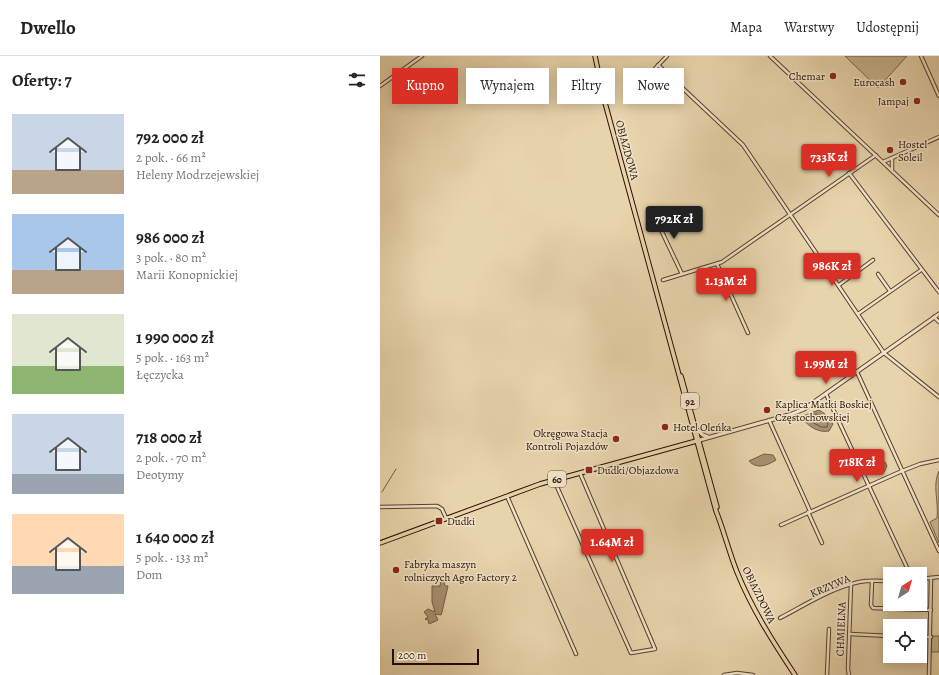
<!DOCTYPE html>
<html lang="pl">
<meta charset="utf-8">
<style>
:root{--surface:#fff;--page:#f6f6f6;--text:#222;--muted:#767676;--line:#e0e0e0;--accent:#d93025}
body{margin:0;font-family:Alegreya,serif;background:var(--page);color:var(--text);height:100vh;display:flex;flex-direction:column;font-size:15px;white-space:nowrap}
*{box-sizing:border-box;margin:0}
p{font-size:13px;color:var(--muted)}
.icon{flex:none;width:22px;height:22px;fill:none;stroke:currentColor;stroke-width:2;stroke-linecap:round;stroke-linejoin:round}
.map{position:relative;flex:1;overflow:hidden}
.side{display:flex;flex-direction:column;background:var(--surface);width:380px}
.side>*{flex:none}
.guide{position:absolute;left:12px;top:12px;width:380px;height:36px;display:flex;gap:8px}
.needle{width:26px;rotate:37deg}
.tools{position:absolute;left:503px;top:511px;display:grid;gap:8px}
.tools a{display:grid;place-items:center;width:44px;height:44px;border-radius:0px;background:var(--surface);box-shadow:0 2px 10px #0003;font-size:20px}
.scale{position:absolute;left:12px;bottom:10px;width:87px;box-sizing:border-box;padding-left:4px;border:2px solid #280f00;border-top:0;font-size:11px;line-height:14px;white-space:nowrap;color:#280f00;-webkit-text-stroke:3px #f0e3c9;paint-order:stroke}
.price{position:absolute;translate:-50% -34px;padding:0 9px;border-radius:4px;background:var(--accent);color:#fff;font-size:13px;line-height:26px;filter:drop-shadow(0 1px 2px #0008)}
.price::after{content:'';position:absolute;left:50%;top:24px;width:12px;height:9px;margin-left:-6px;background:inherit;clip-path:polygon(0 0,100% 0,50% 100%)}
.price.on{background:#222;color:#fff}
ul{padding:0;list-style:none}
li{display:flex;align-items:center;gap:12px;height:100px;padding:0 12px}
li span{display:grid;place-items:center;flex:none;width:112px;height:80px;border-radius:0px;color:#555}
li>.icon{margin-inline-start:auto}
span .icon{width:48px;height:48px;fill:#fffc;stroke-width:1}
li b{font-size:17px}
h2{display:flex;justify-content:space-between;align-items:center;height:48px;padding:0 12px;font-size:17px}
.pill{padding:0 14px;border-radius:0px;background:var(--surface);box-shadow:0 2px 10px #0003;font-size:14px;line-height:36px}
.pill.on{background:var(--accent);color:#fff}
header{display:flex;align-items:center;gap:24px;box-sizing:border-box;height:56px;padding:0 20px;background:var(--surface);border-bottom:1px solid var(--line)}
header strong{font-size:19px}
nav{display:flex;gap:22px;margin-inline-start:auto;font-size:14px}
main{display:flex;flex:1;min-height:0}
.map>svg:first-child{display:block}
</style>
<header>
<strong>Dwello</strong>
<nav><a>Mapa</a><a>Warstwy</a><a>Udostępnij</a></nav>
</header>
<main>
<section class="side">
<h2>Oferty: 7<svg class="icon" aria-label="filters" viewBox="0 0 24 24"><path d="M4 7h16M4 17h16"/><circle cx="9" cy="7" r="2"/><circle cx="15" cy="17" r="2"/></svg></h2>
<ul>
<li><span style="background:linear-gradient(#c9d6e8 70%,#b9a48a 0)"><svg class="icon" aria-label="home" viewBox="0 0 24 24"><path d="M3 11l9-7 9 7M6 9v11h12V9"/></svg></span><div><b>792 000 zł</b><p>2 pok. · 66 m²</p><p>Heleny Modrzejewskiej</p></div></li>
<li><span style="background:linear-gradient(#a9c7e8 70%,#b9a48a 0)"><svg class="icon" aria-label="home" viewBox="0 0 24 24"><path d="M3 11l9-7 9 7M6 9v11h12V9"/></svg></span><div><b>986 000 zł</b><p>3 pok. · 80 m²</p><p>Marii Konopnickiej</p></div></li>
<li><span style="background:linear-gradient(#dfe7d0 65%,#8fb573 0)"><svg class="icon" aria-label="home" viewBox="0 0 24 24"><path d="M3 11l9-7 9 7M6 9v11h12V9"/></svg></span><div><b>1 990 000 zł</b><p>5 pok. · 163 m²</p><p>Łęczycka</p></div></li>
<li><span style="background:linear-gradient(#c9d6e8 75%,#9aa5b1 0)"><svg class="icon" aria-label="home" viewBox="0 0 24 24"><path d="M3 11l9-7 9 7M6 9v11h12V9"/></svg></span><div><b>718 000 zł</b><p>2 pok. · 70 m²</p><p>Deotymy</p></div></li>
<li><span style="background:linear-gradient(#ffd9b3 65%,#9aa5b1 0)"><svg class="icon" aria-label="home" viewBox="0 0 24 24"><path d="M3 11l9-7 9 7M6 9v11h12V9"/></svg></span><div><b>1 640 000 zł</b><p>5 pok. · 133 m²</p><p>Dom</p></div></li>
</ul>
</section>
<div class="map">
<svg width="559" height="619" viewBox="0 0 559 619">
<rect width="100%" height="100%" fill="#e8d4ac"/>
<filter id="stains"><feTurbulence type="fractalNoise" baseFrequency=".005" numOctaves="4"/><feColorMatrix values="0 0 0 0 .2 0 0 0 0 .09 0 0 0 0 .02 0 0 0 .5 -.17"/></filter>
<radialGradient id="worn" r=".72"><stop offset=".6" stop-color="#630" stop-opacity="0"/><stop offset="1" stop-color="#630" stop-opacity=".3"/></radialGradient>
<g fill="#c7b38f" stroke="#786148">
<path d="M465,0H527L498,32Z"/>
<path d="M559,415V487L550,466L557,462C559,446 552,429 559,415Z"/>
<path d="M552,580H559V596H551Z"/>
</g>
<g fill="#a79172" stroke="#745d44">
<path d="M439,354L445,358L453,368L449,375C439,377 429,371 423,363L425,359Z"/>
<path d="M384,398L393,399L396,404C388,409 377,414 369,405Z"/>
<path d="M501,406H505L507,410L504,416L492,414L493,409Z"/>
<path d="M66,521L67,523L64,528L66,530H68L62,556L61,559L55,558L58,564L49,568L48,564L45,563L48,561L44,556L48,553L55,556L52,546V530H60L61,525L60,523Z"/>
</g>
<g fill="none" stroke-linecap="round" stroke-linejoin="round">
<path stroke="#685039" stroke-width="1" d="M436,358L441,359L448,368L447,371H441L430,365L429,362Z"/>
<path stroke="#745d44" stroke-width="1" d="M2,436L16,413"/>
<g stroke="#58402b" stroke-width="4.5">
<g id="minor">
<path d="M390,0L559,159"/>
<path d="M541,0L559,40"/>
<path d="M278,9L363,89L504,297L559,341"/>
<path d="M0,30L42,0"/>
<path d="M251,38L287,0"/>
<path d="M503,106L559,81"/>
<path d="M512,113V102"/>
<path d="M469,117L559,236"/>
<path d="M272,155L302,218"/>
<path d="M337,208L368,277"/>
<path d="M498,218L510,235"/>
<path d="M283,224L342,206L496,99"/>
<path d="M459,229L493,204"/>
<path d="M478,258L541,214"/>
<path d="M554,261L559,266"/>
<path d="M477,316L559,495"/>
<path d="M446,338L530,518"/>
<path d="M389,364L430,455"/>
<path d="M174,424L251,597L275,593L200,417"/>
<path d="M127,440L196,598"/>
<path d="M0,451L57,450L62,453L66,462"/>
<path d="M428,456L442,487"/>
<path d="M401,469L522,415L540,408L559,404"/>
<path d="M540,523L559,521"/>
<path d="M492,526L491,549L493,552L551,554"/>
<path d="M400,562C425,549 451,532 479,526C489,524 500,525 510,525"/>
<path d="M470,578L510,580"/>
<path d="M540,581H551"/>
<path d="M344,619L357,617L373,619"/>
<path d="M447,619L449,573"/>
<path d="M469,619L468,613L471,528"/>
<path d="M549,619L551,522"/>
</g>
</g>
<g stroke="#58402b" stroke-width="5">
<g id="tertiary">
<path d="M317,374L323,379L328,381"/>
<path d="M320,384L412,358L424,353L559,258"/>
</g>
</g>
<g stroke="#280f00" stroke-width="5.5">
<g id="primary">
<path d="M215,0L224,43L336,455C344,475 349,496 357,516C372,553 393,586 415,619"/>
<path d="M301,320L337,451"/>
<path d="M0,487L160,428L320,384"/>
</g>
</g>
<use href="#minor" stroke="#f0e3c9" stroke-width="2.5"/>
<use href="#tertiary" stroke="#f0e3c9" stroke-width="3"/>
<use href="#primary" stroke="#e8d4ac" stroke-width="3.5"/>
</g>
<g fill="#8f2418" stroke="#f0e3c9" stroke-width="1.5">
<circle cx="453" cy="20" r="4"/>
<circle cx="523" cy="26" r="4"/>
<circle cx="537" cy="45" r="4"/>
<circle cx="510" cy="94" r="4"/>
<circle cx="387" cy="354" r="4"/>
<circle cx="285" cy="371" r="4"/>
<circle cx="236" cy="383" r="4"/>
<rect x="205" y="410" width="8" height="8" rx="2"/>
<rect x="55" y="461" width="8" height="8" rx="2"/>
<circle cx="16" cy="514" r="4"/>
</g>
<g text-anchor="middle" dominant-baseline="central" stroke-width="3" stroke-linejoin="round" paint-order="stroke">
<g fill="#f0e3c9" stroke="#644f3c" stroke-width="1">
<rect x="301" y="337" width="18" height="16" rx="3"/>
<rect x="168" y="415" width="18" height="16" rx="3"/>
</g>
<g font-size="10" font-weight="bold" fill="#280f00">
<text x="310" y="345">92</text>
<text x="177" y="423">60</text>
</g>
<g font-size="11" fill="#280f00" stroke="#f0e3c9" text-anchor="start">
<text x="445" y="20" text-anchor="end">Chemar</text>
<text x="515" y="26" text-anchor="end">Eurocash</text>
<text x="529" y="45" text-anchor="end">Jampaj</text>
<text x="518" y="88">Hostel<tspan x="518" dy="13">Soleil</tspan></text>
<text x="395" y="348">Kaplica Matki Boskiej<tspan x="395" dy="13">Częstochowskiej</tspan></text>
<text x="293" y="371">Hotel Oleńka</text>
<text x="228" y="377" text-anchor="end">Okręgowa Stacja<tspan x="228" dy="13">Kontroli Pojazdów</tspan></text>
<text x="217" y="414">Dudki/Objazdowa</text>
<text x="67" y="465">Dudki</text>
<text x="24" y="508">Fabryka maszyn<tspan x="24" dy="13">rolniczych Agro Factory 2</tspan></text>
</g>
<g font-size="11" fill="#280f00" stroke="#f0e3c9">
<text transform="translate(247 94) rotate(75)">OBJAZDOWA</text>
<text transform="translate(450 530) rotate(-23)">KRZYWA</text>
<text transform="translate(379 539) rotate(64)">OBJAZDOWA</text>
<text transform="translate(461 573) rotate(-88)">CHMIELNA</text>
</g>
</g>
<rect width="100%" height="100%" filter="url(#stains)"/>
<rect width="100%" height="100%" fill="url(#worn)"/>
</svg>
<div class="tools">
<a><svg class="needle" viewBox="-14 -14 28 28"><path d="M0-13l5 13h-10z" fill="#e53935"/><path d="M0 13l5-13h-10z" fill="#767676"/></svg></a>
<a><svg class="icon" aria-label="locate" viewBox="0 0 24 24"><circle cx="12" cy="12" r="6"/><path d="M12 2v4M12 18v4M2 12h4M18 12h4"/></svg></a>
</div>
<div class="scale">200 m</div>
<b class="price" style="left:449px;top:122px">733K zł</b>
<b class="price on" style="left:294px;top:184px">792K zł</b>
<b class="price" style="left:452px;top:231px">986K zł</b>
<b class="price" style="left:346px;top:246px">1.13M zł</b>
<b class="price" style="left:446px;top:329px">1.99M zł</b>
<b class="price" style="left:477px;top:427px">718K zł</b>
<b class="price" style="left:232px;top:507px">1.64M zł</b>
<div class="guide">
<a class="pill on">Kupno</a>
<a class="pill">Wynajem</a>
<a class="pill">Filtry</a>
<a class="pill">Nowe</a>
</div>
</div>
</main>
